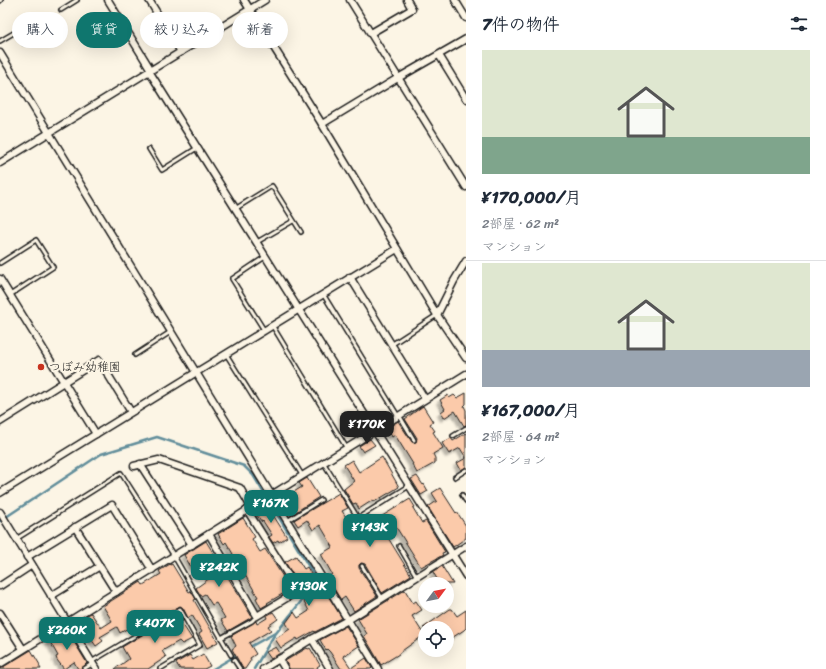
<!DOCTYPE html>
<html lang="ja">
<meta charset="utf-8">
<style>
:root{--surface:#fff;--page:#f6f6f7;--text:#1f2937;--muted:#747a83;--line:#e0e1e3;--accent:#0f766e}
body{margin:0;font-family:Sriracha,"Klee One",sans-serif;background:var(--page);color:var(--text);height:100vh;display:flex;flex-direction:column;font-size:15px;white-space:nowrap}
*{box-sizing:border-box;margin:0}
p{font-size:13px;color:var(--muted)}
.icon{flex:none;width:22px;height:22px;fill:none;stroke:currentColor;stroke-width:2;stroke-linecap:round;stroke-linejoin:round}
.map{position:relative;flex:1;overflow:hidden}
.side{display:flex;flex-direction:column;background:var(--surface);width:360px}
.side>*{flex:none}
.guide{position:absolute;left:12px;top:12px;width:380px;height:36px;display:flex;gap:8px}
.needle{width:26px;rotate:58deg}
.fabs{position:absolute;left:418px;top:577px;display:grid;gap:8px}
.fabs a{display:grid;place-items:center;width:36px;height:36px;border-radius:50%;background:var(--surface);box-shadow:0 4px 16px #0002;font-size:20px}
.price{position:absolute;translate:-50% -34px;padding:0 9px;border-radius:8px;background:var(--accent);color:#fff;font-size:13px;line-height:26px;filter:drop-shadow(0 1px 2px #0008)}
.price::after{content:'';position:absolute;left:50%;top:24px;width:12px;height:9px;margin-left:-6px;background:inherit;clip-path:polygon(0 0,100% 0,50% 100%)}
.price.on{background:#222;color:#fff}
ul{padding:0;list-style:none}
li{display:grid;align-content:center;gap:8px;height:212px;padding:0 16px}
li+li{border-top:1px solid var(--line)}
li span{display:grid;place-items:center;height:124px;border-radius:0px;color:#555}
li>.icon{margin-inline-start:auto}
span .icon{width:72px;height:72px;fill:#fffc;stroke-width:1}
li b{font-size:17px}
h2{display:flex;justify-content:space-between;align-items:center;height:48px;padding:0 16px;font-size:17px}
.chip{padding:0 14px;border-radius:18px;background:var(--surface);box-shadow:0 4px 16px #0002;font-size:14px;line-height:36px}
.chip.on{background:var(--accent);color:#fff}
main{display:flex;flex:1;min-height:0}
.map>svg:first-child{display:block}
</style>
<main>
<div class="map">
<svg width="466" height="669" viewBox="0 0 466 669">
<defs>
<filter id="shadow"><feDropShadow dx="-3.5" dy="3.5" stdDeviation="1" flood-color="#0004"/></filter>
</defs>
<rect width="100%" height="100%" fill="#fcf5e5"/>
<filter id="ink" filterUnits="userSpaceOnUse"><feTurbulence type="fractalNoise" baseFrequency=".025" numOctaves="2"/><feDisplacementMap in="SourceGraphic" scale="8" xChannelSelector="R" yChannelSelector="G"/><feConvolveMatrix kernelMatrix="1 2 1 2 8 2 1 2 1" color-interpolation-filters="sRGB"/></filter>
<g filter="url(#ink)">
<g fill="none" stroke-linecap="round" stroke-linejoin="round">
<g stroke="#628e9b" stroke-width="2.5">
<path d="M0,521L101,454L157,437L244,466L253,475L317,580L314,584"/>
<path d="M248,648L275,633"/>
<path d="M213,669L237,655"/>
<path d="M254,669L273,637L310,590"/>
</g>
</g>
<g fill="#fbcaaa" stroke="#1c1c1c" filter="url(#shadow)">
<path d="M466,393V404L464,406L466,410V425L464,426L455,411L444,418L441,412L445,409L440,400L448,395L449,398L454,395L457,398Z"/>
<path d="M423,406L433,422L430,424L435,431L433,432L443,448L433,454L435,458V463L417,473L412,464H413L395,435L392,437L387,428L398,421L412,442H416L417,438L405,419Z"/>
<path d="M466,433V467L461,470L457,463L466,458L460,448L449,454L442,443L451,438L453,441Z"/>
<path d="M370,439L375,445L363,452L359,446Z"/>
<path d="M382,457L399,487L374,502L373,500L359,509L356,503L353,504L344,489L354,481L344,465L352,460L359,472Z"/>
<path d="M417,476L423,485L424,484L428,491L421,495L411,479Z"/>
<path d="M307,478L319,497L291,515L286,506H287L285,502L289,499L287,496L302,487L299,483Z"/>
<path d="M440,488L456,513L457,512L466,526V538L453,547L428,507L437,501L432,493Z"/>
<path d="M339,493L348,508L342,511L356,532L410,499L415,507L413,508L422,523L426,521L445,552L442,553L443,555L421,567L393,522L382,528L411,575L382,593L365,564L361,563L359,565V568L377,596L354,611L345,597L341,600L327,578L332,574L321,554L333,547L320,525L313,530L307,520L298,526L294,520Z"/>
<path d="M266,504L287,537L279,542L278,540L273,543L269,537L272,535L263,521L262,522L256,514L257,513L256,511Z"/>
<path d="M243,518L255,537L252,539L260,552L265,549L291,589L267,603L268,604L261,608L256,598L258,597L238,563L237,564L231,556L233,554L226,542L224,544L218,534Z"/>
<path d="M206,541L252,617L228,631L221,620L225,618L216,603L212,605L205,594L201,596L196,588L214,575L204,560L191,567L184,555Z"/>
<path d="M296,556L304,569L307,567L317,584L320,583L342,618L315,632L314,631L298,640L297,638L281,648L275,639L290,629L286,623L294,612L298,618L309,611L304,601L312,596L304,584L300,586L285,562Z"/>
<path d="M170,564V565L172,564L189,592L191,591L196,599L194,600L218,642L207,648L199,634L202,632L192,615L188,618L183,608L180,606L140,629L136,623L120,633L117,627L100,637L103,641L96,646L89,636L92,634L82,618L91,613L101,628L112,621L103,606L141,582L143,585L161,574L159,571Z"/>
<path d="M442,566L453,584H440L433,572Z"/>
<path d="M405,590L413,603L416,601L422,610L412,616L424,635L399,653V654L381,665L364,636L367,634L358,619Z"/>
<path d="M450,609H452L457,616L466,610V628L464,630L447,641V628H423Z"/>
<path d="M273,612L278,619L268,626L271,630L249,643L256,654L250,658L251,660L245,669H243L232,649L236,646L231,636L256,621L257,624L267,618L266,616Z"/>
<path d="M179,613L183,621L181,622L192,639L182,644L179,641L162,651L166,657L148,669H115L129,659L122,647Z"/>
<path d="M346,626L359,646L343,656L351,668L366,658L372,668L371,669H341L330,652L327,649L326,650L320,640Z"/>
<path d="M68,632L87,663L81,669H78L74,662L64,669L57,660L56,657L58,656L49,640L62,633L63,636Z"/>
<path d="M276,647L280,653L271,659L266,652Z"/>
<path d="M307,648L308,649L310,648L320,665L317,667L318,669H289L285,661Z"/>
<path d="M31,650L40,665L39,666L41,669H0Z"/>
<path d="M203,654L210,666L204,669H180L176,663L190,655L193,660Z"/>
</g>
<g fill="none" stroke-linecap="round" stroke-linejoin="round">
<g stroke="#1c1c1c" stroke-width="6">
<g id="service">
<path d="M0,1L1,0"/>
<path d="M61,10L77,0"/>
<path d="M0,41L17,31L24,43L37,34"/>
<path d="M149,149L162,170L197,148"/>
<path d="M235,209L272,186L301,232"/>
<path d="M257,242L293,221"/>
<path d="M0,263L36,240L53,267L10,295"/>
<path d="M323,294L398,416"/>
<path d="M272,325L346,447"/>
<path d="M264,330L232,279L265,257"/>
<path d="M391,345L437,315"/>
<path d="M226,354L302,475"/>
<path d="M135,355L172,331"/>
<path d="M399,415L414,440"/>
<path d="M453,436L466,428"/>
<path d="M323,462L358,518L409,486"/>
<path d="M455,477L466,470"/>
<path d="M462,495L466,501"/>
<path d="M287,521L321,500"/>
<path d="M16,539L121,473L174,556L231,655"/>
<path d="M399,546L417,577"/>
<path d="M362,566L382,598"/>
<path d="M221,638L252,621L257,616"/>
<path d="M234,660L240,669"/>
<path d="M91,662L180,609L200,645L160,669"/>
<path d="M84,669L92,664"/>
</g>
</g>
<g stroke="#1c1c1c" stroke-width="9">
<g id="minor">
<path d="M108,0L151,70"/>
<path d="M149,0L181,52"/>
<path d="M244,0L322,124L437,315L466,358"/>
<path d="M350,0L466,187"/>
<path d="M455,0L466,18"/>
<path d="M371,33L412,9L407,0"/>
<path d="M0,53L378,669"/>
<path d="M439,55L466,99"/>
<path d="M149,71L466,576"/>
<path d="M322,124L398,78L466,39"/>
<path d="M0,163L265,0"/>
<path d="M350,277L425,399"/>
<path d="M0,279L96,434"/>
<path d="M437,315L454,281L466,261"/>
<path d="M0,422L99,360L131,412"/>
<path d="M140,464L192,545"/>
<path d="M134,466L159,460L240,488L251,507"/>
<path d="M0,493L397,249"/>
<path d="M0,512L96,669"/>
<path d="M75,527L116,592"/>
<path d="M209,534L257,616L298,591L247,510"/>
<path d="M27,557L112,505L152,570"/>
<path d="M0,586L32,565"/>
<path d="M51,596L100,566"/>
<path d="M0,613L23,649"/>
<path d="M312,639L330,669"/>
<path d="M279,659L285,669"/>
<path d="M0,664C156,568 310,470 466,374"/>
<path d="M263,669L312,639L348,620L466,546"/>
</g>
</g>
<use href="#service" stroke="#fcf5e5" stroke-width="3"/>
<use href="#minor" stroke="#fcf5e5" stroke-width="6"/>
</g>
</g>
<circle fill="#c8321e" stroke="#fcf5e5" stroke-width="1.5" cx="41" cy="367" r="4"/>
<g text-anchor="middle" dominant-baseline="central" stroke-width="4" stroke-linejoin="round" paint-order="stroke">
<g font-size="12" fill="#1c1c1c" stroke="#fcf5e5" text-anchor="start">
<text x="49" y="367">つぼみ幼稚園</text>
</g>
</g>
</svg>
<div class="fabs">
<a><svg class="needle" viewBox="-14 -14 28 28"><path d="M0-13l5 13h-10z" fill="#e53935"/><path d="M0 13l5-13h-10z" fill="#747a83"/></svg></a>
<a><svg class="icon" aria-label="locate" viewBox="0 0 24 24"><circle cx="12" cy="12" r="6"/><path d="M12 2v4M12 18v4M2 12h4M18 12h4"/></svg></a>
</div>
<b class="price on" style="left:367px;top:445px">¥170K</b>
<b class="price" style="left:271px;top:524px">¥167K</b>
<b class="price" style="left:370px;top:548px">¥143K</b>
<b class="price" style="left:219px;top:588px">¥242K</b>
<b class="price" style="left:309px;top:607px">¥130K</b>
<b class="price" style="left:155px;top:644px">¥407K</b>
<b class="price" style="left:67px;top:651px">¥260K</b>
<div class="guide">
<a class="chip">購入</a>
<a class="chip on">賃貸</a>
<a class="chip">絞り込み</a>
<a class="chip">新着</a>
</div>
</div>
<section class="side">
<h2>7件の物件<svg class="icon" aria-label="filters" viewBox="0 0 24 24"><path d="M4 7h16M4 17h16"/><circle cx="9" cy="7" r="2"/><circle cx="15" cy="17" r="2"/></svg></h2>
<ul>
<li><span style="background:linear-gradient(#dfe7d0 70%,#7fa58c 0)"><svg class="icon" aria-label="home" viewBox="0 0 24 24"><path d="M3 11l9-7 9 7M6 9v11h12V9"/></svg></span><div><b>¥170,000/月</b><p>2部屋 · 62 m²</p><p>マンション</p></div></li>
<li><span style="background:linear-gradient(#dfe7d0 70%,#9aa5b1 0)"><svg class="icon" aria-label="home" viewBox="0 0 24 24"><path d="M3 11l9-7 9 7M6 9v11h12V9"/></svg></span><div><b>¥167,000/月</b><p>2部屋 · 64 m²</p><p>マンション</p></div></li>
</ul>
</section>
</main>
